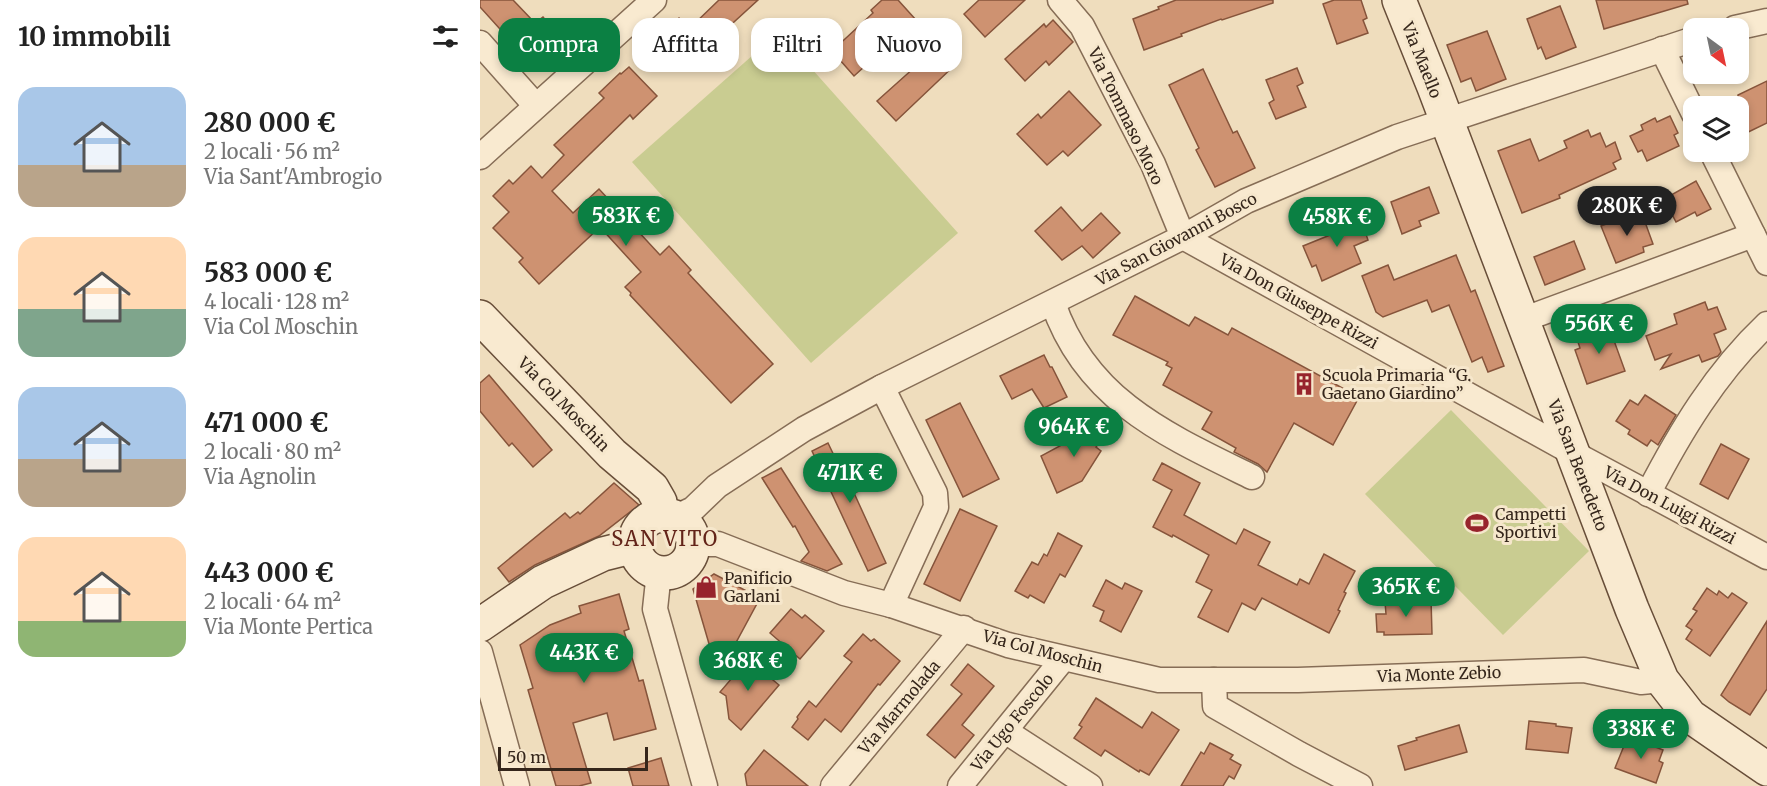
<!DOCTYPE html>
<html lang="it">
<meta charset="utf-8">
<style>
:root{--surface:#fff;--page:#f6f6f6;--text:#222;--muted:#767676;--accent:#0b8043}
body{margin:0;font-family:Merriweather,serif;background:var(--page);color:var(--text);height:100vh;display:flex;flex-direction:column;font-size:22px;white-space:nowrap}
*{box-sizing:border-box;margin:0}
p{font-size:20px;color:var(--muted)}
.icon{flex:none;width:33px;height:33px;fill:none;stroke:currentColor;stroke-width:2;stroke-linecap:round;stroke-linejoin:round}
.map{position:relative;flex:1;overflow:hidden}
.panel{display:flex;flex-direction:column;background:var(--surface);width:480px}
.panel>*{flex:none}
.guide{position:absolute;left:18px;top:18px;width:570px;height:54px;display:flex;gap:12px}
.needle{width:39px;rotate:147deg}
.fabs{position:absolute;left:1203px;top:18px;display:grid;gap:12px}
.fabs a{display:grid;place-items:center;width:66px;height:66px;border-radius:12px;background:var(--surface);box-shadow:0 3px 9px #0003;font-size:30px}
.scale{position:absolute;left:18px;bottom:15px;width:150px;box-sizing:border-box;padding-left:6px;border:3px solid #35261b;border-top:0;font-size:16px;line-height:21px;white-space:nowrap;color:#35261b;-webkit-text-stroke:4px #f6e7cc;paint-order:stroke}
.price{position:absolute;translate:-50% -51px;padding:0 14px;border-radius:21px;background:var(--accent);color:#fff;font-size:20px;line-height:39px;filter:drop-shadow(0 2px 3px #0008)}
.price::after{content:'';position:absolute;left:50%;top:36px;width:18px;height:14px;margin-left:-9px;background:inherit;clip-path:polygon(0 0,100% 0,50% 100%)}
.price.current{background:#222;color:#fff}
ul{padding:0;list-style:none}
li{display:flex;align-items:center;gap:18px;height:150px;padding:0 18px}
li span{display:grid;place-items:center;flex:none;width:168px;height:120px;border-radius:18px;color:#555}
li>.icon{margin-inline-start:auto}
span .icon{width:72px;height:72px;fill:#fffc;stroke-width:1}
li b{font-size:26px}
h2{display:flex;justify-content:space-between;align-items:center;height:72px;padding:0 18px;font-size:26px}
.pill{padding:0 21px;border-radius:18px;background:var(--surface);box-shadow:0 3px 9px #0003;font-size:21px;line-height:54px}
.pill.current{background:var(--accent);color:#fff}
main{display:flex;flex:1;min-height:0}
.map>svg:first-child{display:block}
</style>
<main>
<section class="panel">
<h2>10 immobili<svg class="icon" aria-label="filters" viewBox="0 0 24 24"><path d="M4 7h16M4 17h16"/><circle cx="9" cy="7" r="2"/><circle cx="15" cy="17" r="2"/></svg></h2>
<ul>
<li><span style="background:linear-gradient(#a9c7e8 65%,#b9a48a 0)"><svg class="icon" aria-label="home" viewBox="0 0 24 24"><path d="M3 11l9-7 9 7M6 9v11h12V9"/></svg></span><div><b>280 000 €</b><p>2 locali · 56 m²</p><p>Via Sant'Ambrogio</p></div></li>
<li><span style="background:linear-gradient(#ffd9b3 60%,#7fa58c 0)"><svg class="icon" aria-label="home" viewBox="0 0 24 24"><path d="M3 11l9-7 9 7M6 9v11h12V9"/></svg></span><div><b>583 000 €</b><p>4 locali · 128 m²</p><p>Via Col Moschin</p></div></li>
<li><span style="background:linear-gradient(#a9c7e8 60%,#b9a48a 0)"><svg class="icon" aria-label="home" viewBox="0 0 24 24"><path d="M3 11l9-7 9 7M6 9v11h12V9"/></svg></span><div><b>471 000 €</b><p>2 locali · 80 m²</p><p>Via Agnolin</p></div></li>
<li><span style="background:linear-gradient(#ffd9b3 70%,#8fb573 0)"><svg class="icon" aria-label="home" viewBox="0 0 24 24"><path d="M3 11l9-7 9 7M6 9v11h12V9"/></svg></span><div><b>443 000 €</b><p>2 locali · 64 m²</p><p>Via Monte Pertica</p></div></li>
</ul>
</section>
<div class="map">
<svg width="1287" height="786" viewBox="0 0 1287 786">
<rect width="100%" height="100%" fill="#efddbd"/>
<g fill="#c9cc91">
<path d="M299,32L478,233L331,363L152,162Z"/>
<path d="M971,410L1109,551L1023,635L885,494Z"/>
</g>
<g fill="#ce9271" stroke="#86543b" stroke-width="1.5">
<path d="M0,0H33L55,23L63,17L74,30L77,27L91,42L63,68L52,55L47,59L0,7Z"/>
<path d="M239,0H278L242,33L249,40L223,64L217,57L203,71L180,47L183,43L178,38L199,18L203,22L206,19L212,26Z"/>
<path d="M402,0H418L436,20L374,76L352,51L393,13L391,10Z"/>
<path d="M499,0H545L505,37L484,14Z"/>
<path d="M696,0H793V3L742,20L741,19L701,34L702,36L664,50L653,19L679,9L678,7Z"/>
<path d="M854,0H881L887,18L883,20L888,33L857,44L843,4Z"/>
<path d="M1116,0H1207L1208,4L1124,29Z"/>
<path d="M1080,6L1096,47L1066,59L1061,47L1058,49L1047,19Z"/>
<path d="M573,20L593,42L569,65L566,61L545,81L525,59L564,24L566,27Z"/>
<path d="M1007,31L1026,79L996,91L991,78L981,82L967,45Z"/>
<path d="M463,50L476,64L416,121L397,101L445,58L449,63Z"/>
<path d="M149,67L177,96L153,119L150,115L72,191L93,213L119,189L180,255L189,246L211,270L208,273L293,364L251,403L150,295L151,293L145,287L161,272L120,227L59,284L39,262L43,258L13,228L29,212L13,196L29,180L33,184L51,166L62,178L84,155L74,145L124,98L119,93L140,73L141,74Z"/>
<path d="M817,68L823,83L817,86L826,107L796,119L789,103L794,100L786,80Z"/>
<path d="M723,69L753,133L757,131L775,168L735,187L716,150L719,148L689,85Z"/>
<path d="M1287,81V123L1258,137V95Z"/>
<path d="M589,91L621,125L588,156L583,151L567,165L537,134L558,114L561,118Z"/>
<path d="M1190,116L1198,133L1194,135L1199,146L1167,161L1162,150L1158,152L1150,136L1163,130L1161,125L1175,118L1177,122Z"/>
<path d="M1108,130L1111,137L1120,133L1126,147L1135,142L1141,159L1133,163L1136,169L1079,195L1080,198L1042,213L1018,151L1050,139L1059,161L1087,148L1084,141Z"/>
<path d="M1216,181L1231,209L1217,216L1215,212L1196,222L1184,199Z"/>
<path d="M949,187L959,213L939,221L941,226L922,234L911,202Z"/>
<path d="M581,207L602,231L621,213L640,233L613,258L602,246L582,260L555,231Z"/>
<path d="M1161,211L1173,244L1163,247L1164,252L1136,263L1121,226Z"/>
<path d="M870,214L875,226L882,223L888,240L874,246L881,263L842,281L836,265L832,267L823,246L855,233L851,223Z"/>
<path d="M1094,241L1105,269L1065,285L1054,257Z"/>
<path d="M976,255L991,292L995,290L1024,366L1008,372L1002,357L992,362L969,305L952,312L947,300L903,317L896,312L882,276L908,265L914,280Z"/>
<path d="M655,296L709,326L715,317L748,335L752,328L879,397L853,445L814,423L787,472L778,464L754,452L756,448L722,429L732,412L683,385L692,368L686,365L688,362L633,335Z"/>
<path d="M1225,302L1228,310L1237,307L1246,329L1234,334L1241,352L1238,356L1222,362L1219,355L1181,369L1191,354L1175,360L1166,336L1197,324L1194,314Z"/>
<path d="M1128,324L1145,371L1107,384L1095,350L1100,348L1096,336Z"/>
<path d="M564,355L570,367H572L587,397L564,408L552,389L532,399L520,376Z"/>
<path d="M9,375L72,450L53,467L32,443L29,446L0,411V383Z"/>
<path d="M1165,395L1196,415L1178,445L1171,440L1167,446L1148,434L1150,430L1136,421L1150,400L1158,405Z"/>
<path d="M480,403L519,479L483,497L446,420Z"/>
<path d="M603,420L625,435L616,447L621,451L602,481L577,493L561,456L591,440Z"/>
<path d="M348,443L360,468L373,462L386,488L374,493L406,563L388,571L332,451Z"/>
<path d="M1241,444L1269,459L1248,499L1220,484Z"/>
<path d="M682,463L720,483L704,515L756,544L764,529L790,542L778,565L817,585L820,579L829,584L844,554L875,571L864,592L866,593L858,610L860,611L849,633L782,598L775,610L762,603L748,632L718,617L732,590L716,582L729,555L693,535L692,537L673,527L692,490L673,480Z"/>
<path d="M301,468L362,564L347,571L321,561L329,552L315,526L313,527L282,478Z"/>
<path d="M134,483L159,505L119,536L55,565L29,582L18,568L85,513L90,518L98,512L100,514Z"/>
<path d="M480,509L517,526L480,601L444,584Z"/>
<path d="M578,533L602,546L585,577L580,574L564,603L550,595L548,598L535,591L552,562L558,565L564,554L567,556Z"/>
<path d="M234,574L280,598L253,648L232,654L213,589Z"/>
<path d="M626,580L642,589L645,583L662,591L641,632L620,621L624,611L613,606Z"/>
<path d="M1227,588L1237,595L1239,591L1248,598L1252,593L1267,603L1230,656L1206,639L1212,630L1206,626L1217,611L1213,609Z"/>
<path d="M139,594L149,629L144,631L159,681L163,680L176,729L134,740L127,713L93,723L111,783L99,786H76L48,690L53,688L40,645L70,625L101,613L99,606Z"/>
<path d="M951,599L952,634L904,635V632H897L896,614H906L905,602H909L908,600Z"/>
<path d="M311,609L322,618L325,615L344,631L320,659L290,633Z"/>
<path d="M1287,621V689L1270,715L1249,702L1241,695Z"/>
<path d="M383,634L391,641L394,639L420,661L400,685L398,684L361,732L345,719L328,740L312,727L318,719L317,717L329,701L336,707L372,662L364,656Z"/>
<path d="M270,657L288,673L287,675L299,685L261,730L249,719L246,696L240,692Z"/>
<path d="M488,664L514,686L482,725L494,735L475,758L447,735L482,694L471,685Z"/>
<path d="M616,698L662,728L672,712L699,730L669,775L660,770L659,772L625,750L621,756L594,738L602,727L599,725Z"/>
<path d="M1049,721L1076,724V726L1092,728L1088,753L1046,749Z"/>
<path d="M979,725L987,752L925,770L918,746L937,740L936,738Z"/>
<path d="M1148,736L1183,750L1179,761L1183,763L1176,783L1135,768Z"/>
<path d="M730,743L753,755L750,759L761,765L754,779L749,776L743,786H701L721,752L724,754Z"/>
<path d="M284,750L328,786H267L265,774Z"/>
<path d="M181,758L189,786H153L148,768Z"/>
</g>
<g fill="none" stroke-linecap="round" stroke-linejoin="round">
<g stroke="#866d56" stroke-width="27">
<g id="street">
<path d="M580,0L602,26L673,164L703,237L1093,453L1287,557"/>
<path d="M1255,28L1287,21"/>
<path d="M0,43L56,106"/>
<path d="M1182,49L1214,114"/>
<path d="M1232,152L1287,263"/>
<path d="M0,157L174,0"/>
<path d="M573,303C606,400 686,435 772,477"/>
<path d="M1042,320L1273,235"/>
<path d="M402,387L455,493L456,507L411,605"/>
<path d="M1168,494C1200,432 1236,372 1287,324"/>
<path d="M196,517L213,509L237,486L324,429L402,387L703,237L766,201L917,137L1214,39"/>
<path d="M213,544H238L364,593L411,605L528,645L679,680H818L1104,670L1161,682L1182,680"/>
<path d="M179,572L175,609L225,786"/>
<path d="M0,652L37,786"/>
<path d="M734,680L735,706L819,754L880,786"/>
<path d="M525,731L610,786"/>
<path d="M353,786L484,628"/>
<path d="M480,786L583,659"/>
</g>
</g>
<g stroke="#684e39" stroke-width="36">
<g id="secondary">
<path d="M919,0L954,87L1152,609L1182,680L1210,716L1287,769"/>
<path d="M0,317L132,454L172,488L180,502L181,515"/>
<circle cx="184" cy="544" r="29"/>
<path d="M0,625L63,582L123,554L155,546"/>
</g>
</g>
<use href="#street" stroke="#f9ead0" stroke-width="24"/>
<use href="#secondary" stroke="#f9ead0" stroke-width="33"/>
</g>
<defs>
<g id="building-bare" transform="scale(1.8)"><path d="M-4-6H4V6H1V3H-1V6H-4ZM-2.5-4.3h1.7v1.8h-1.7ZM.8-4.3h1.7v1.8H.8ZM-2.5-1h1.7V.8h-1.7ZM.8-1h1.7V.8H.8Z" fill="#97242c" stroke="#f6e7cc" stroke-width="2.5" paint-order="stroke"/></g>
<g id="stadium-bare" transform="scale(1.8)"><path d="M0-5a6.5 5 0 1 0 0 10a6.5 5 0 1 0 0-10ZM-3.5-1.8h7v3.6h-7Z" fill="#97242c" stroke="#f6e7cc" stroke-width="2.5" paint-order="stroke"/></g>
<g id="shop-bare" transform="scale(1.8)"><path d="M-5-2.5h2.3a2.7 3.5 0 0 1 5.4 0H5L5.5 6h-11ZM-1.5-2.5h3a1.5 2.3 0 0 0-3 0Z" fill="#97242c" stroke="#f6e7cc" stroke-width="2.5" paint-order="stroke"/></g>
</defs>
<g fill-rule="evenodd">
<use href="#building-bare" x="824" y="384"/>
<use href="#stadium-bare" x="997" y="523"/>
<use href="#shop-bare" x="226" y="587"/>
</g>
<g text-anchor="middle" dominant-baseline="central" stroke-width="6" stroke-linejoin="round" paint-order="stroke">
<g font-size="16" fill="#35261b" stroke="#f6e7cc">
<text transform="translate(942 60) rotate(68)">Via Maello</text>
<text transform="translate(646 116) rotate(64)">Via Tommaso Moro</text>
<text transform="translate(696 239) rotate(-28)">Via San Giovanni Bosco</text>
<text transform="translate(819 301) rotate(29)">Via Don Giuseppe Rizzi</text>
<text transform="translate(84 404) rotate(46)">Via Col Moschin</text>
<text transform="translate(1098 465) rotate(69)">Via San Benedetto</text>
<text transform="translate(1190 505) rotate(28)">Via Don Luigi Rizzi</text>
<text transform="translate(563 651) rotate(15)">Via Col Moschin</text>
<text transform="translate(959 674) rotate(-2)">Via Monte Zebio</text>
<text transform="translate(419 707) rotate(-50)">Via Marmolada</text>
<text transform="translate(532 722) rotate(-51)">Via Ugo Foscolo</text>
</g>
<g font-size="16" fill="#35261b" stroke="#f6e7cc" text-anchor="start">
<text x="842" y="375">Scuola Primaria “G.<tspan x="842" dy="18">Gaetano Giardino”</tspan></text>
<text x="1015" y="514">Campetti<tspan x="1015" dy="18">Sportivi</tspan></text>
<text x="244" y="578">Panificio<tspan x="244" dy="18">Garlani</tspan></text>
</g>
<g font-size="20" letter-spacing="1.5" fill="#632419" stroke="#f6e7cc">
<text x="185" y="538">SAN VITO</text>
</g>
</g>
</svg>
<div class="fabs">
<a><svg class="needle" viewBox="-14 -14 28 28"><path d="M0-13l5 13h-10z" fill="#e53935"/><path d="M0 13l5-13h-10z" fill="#767676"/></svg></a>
<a><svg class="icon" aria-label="layers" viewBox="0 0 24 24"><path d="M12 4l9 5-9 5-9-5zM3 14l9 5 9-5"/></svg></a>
</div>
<div class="scale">50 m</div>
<b class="price current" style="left:1147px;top:237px">280K €</b>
<b class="price" style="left:146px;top:247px">583K €</b>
<b class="price" style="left:857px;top:248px">458K €</b>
<b class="price" style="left:1119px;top:355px">556K €</b>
<b class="price" style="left:594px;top:458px">964K €</b>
<b class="price" style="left:370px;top:504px">471K €</b>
<b class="price" style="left:926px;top:618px">365K €</b>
<b class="price" style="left:104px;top:684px">443K €</b>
<b class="price" style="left:268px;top:692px">368K €</b>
<b class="price" style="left:1161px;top:760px">338K €</b>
<div class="guide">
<a class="pill current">Compra</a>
<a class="pill">Affitta</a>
<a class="pill">Filtri</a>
<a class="pill">Nuovo</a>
</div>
</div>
</main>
